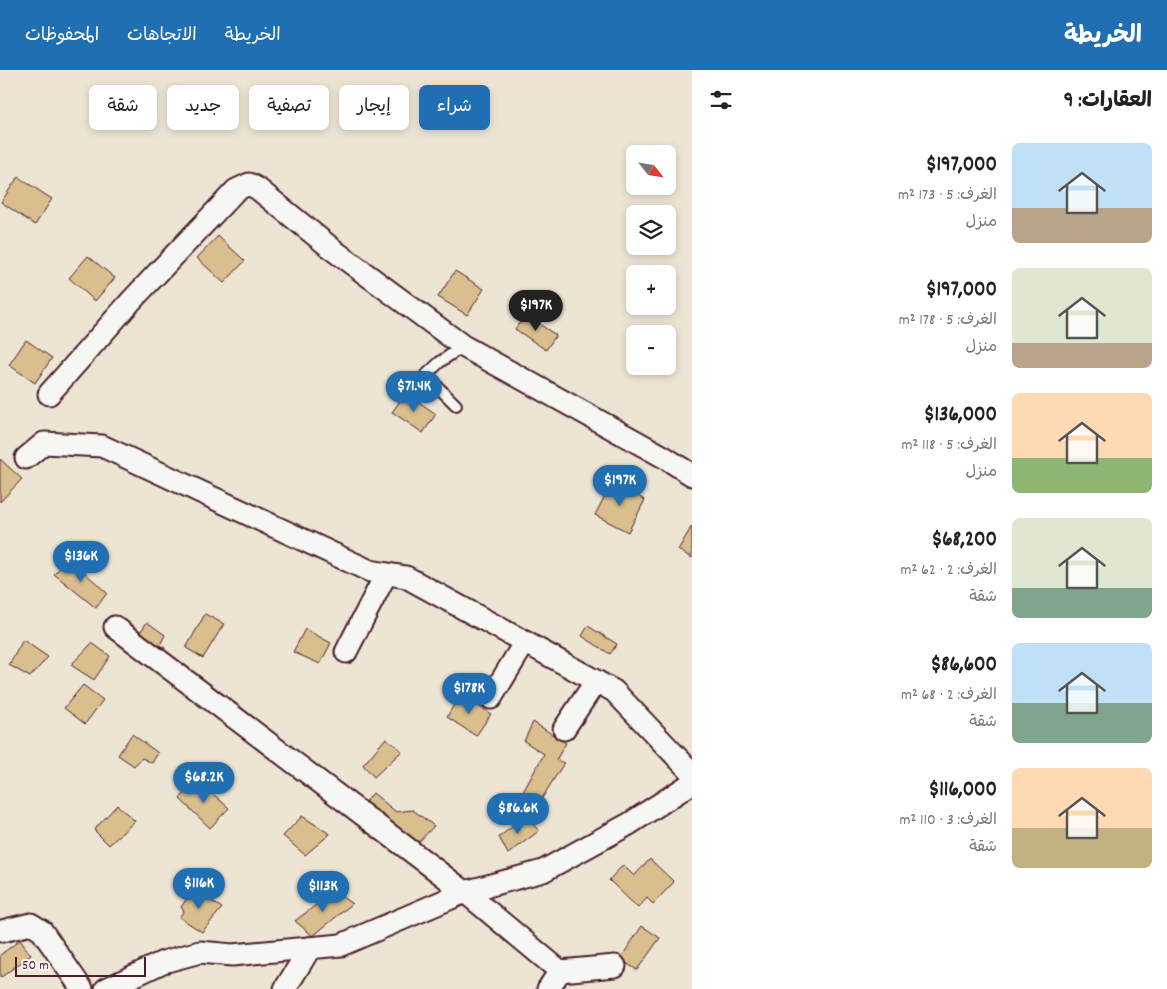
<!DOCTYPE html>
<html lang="ar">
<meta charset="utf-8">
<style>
:root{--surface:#fff;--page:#f2f2f2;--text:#222;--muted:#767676;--accent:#1f6fb2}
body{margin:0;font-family:Dekko,"Playpen Sans Arabic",sans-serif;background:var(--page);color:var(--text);direction:rtl;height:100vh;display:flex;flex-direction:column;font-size:19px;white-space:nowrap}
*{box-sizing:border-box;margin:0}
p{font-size:16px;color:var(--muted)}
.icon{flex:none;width:28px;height:28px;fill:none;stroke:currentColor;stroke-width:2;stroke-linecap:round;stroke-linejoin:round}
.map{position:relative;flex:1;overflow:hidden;direction:ltr}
.sheet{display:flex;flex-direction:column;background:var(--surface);width:475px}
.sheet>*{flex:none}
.top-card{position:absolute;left:15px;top:15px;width:475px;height:45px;direction:rtl;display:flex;gap:10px}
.needle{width:32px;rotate:120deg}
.fabs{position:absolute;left:626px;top:75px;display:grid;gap:10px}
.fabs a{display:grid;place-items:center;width:50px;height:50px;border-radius:8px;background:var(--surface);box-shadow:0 2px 8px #0003;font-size:25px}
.scale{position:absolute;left:15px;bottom:12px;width:131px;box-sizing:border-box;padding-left:5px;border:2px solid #4a1f2b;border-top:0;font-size:14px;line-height:18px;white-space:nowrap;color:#4a1f2b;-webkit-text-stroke:4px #f6f6f2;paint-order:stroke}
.price{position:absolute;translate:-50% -42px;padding:0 11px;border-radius:18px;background:var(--accent);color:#fff;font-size:16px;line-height:32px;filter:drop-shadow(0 1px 2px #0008)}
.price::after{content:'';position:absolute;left:50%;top:30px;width:15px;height:11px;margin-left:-8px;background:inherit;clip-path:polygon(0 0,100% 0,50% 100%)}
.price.current{background:#222;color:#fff}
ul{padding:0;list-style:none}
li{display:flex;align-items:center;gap:15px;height:125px;padding:0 15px}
li span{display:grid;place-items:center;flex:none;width:140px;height:100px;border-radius:8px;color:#555}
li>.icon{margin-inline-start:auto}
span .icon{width:60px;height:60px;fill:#fffc;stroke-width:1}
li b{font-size:21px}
h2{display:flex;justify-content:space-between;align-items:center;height:60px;padding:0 15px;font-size:21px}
.chip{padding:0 18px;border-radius:8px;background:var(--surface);box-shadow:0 2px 8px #0003;font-size:18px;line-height:45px}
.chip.current{background:var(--accent);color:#fff}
header{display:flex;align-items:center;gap:30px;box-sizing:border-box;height:70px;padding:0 25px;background:var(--accent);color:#fff}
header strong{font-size:24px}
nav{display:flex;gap:28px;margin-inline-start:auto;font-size:18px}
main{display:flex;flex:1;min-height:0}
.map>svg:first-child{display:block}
</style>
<header>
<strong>الخريطة</strong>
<nav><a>الخريطة</a><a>الاتجاهات</a><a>المحفوظات</a></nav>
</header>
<main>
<section class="sheet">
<h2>العقارات: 9<svg class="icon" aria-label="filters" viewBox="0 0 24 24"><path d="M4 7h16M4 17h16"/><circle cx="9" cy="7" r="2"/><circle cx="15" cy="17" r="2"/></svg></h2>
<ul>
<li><span style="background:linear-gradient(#bfe0f5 65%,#b9a48a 0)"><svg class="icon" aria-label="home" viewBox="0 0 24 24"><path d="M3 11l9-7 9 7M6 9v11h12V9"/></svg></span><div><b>$197,000</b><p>الغرف: 5 · 173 m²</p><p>منزل</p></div></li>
<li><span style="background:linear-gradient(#dfe7d0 75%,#b9a48a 0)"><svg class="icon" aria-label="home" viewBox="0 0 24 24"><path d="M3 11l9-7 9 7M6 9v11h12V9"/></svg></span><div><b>$197,000</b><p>الغرف: 5 · 178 m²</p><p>منزل</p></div></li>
<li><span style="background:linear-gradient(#ffd9b3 65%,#8fb573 0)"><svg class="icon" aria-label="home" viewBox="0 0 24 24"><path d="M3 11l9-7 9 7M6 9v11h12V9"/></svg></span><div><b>$136,000</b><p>الغرف: 5 · 118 m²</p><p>منزل</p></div></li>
<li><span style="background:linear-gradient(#dfe7d0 70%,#7fa58c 0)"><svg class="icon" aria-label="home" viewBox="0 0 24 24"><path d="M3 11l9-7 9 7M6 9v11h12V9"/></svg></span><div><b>$68,200</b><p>الغرف: 2 · 62 m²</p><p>شقة</p></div></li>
<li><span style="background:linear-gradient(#bfe0f5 60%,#7fa58c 0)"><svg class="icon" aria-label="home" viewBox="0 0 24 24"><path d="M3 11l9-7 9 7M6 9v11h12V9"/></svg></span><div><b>$86,600</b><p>الغرف: 2 · 68 m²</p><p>شقة</p></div></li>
<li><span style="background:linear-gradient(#ffd9b3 60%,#c2b280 0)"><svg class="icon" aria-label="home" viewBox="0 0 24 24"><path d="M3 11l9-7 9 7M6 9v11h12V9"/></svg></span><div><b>$116,000</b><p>الغرف: 3 · 110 m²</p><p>شقة</p></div></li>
</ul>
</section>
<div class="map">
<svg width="692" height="919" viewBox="0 0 692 919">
<rect width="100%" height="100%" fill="#ede5d4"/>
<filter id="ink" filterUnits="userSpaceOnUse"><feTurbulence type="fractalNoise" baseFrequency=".02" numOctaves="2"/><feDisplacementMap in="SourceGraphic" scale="10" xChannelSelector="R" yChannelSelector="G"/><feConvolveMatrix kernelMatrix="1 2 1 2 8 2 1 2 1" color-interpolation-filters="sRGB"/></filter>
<g filter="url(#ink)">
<g fill="#d9be8e" stroke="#4a1f2b">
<path d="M18,107L52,129L35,155L1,132Z"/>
<path d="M218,166L245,191L224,213L197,188Z"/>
<path d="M88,186L115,208L95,231L69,208Z"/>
<path d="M455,201L484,219L467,245L438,227Z"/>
<path d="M525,245L556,265L546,280L515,259Z"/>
<path d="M26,270L52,288L35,313L9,295Z"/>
<path d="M406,323L436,344L423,363L392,342Z"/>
<path d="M0,389L22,409L0,432Z"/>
<path d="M612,412L645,430L628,462L595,445Z"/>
<path d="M692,456V488L678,480Z"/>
<path d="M69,488L107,523L96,538L54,504Z"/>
<path d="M205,544L224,554L203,588L186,578Z"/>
<path d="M147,552L165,565L160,575L165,578L160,585L139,564Z"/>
<path d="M588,556L617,574L610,584L582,566Z"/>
<path d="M305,559L331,573L320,594L293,582Z"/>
<path d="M23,570L48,587L30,607L9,595Z"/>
<path d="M92,573L110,586L94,610L71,595Z"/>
<path d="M83,615L103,630L85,654L64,638Z"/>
<path d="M460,624L491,644L476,666L447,647Z"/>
<path d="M533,652L566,673L556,690L564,693L539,733L523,722L544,684L524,671Z"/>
<path d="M132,664L158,683L152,693L142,688L134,696L118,685Z"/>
<path d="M386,668L402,681L374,707L363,695Z"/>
<path d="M196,709L229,738L210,758L180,729Z"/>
<path d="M373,723L396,742L413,740L434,756L413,778L361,737Z"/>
<path d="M117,735L135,751L109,775L94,760Z"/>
<path d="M302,746L330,764L305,785L283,766Z"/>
<path d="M526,746L539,761L508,784L499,767Z"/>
<path d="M650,789L674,812L653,834L647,828L638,838L609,810L623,795L634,806Z"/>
<path d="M197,814L203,818L200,824L222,838L202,862L179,847L184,841L181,837Z"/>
<path d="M334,821L352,834L313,866L295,851Z"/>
<path d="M642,856L660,868L637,900L620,889Z"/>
<path d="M20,870L31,885L0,908V885Z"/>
</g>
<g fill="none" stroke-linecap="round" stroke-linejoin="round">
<g stroke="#4a1f2b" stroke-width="14">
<g id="lane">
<path d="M426,305L456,335"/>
<path d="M410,320L440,292L463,276"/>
</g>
</g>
<g stroke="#4a1f2b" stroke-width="25">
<g id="street">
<path d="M49,324L132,230L236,120L249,114L258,119L336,182L463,276L664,387L692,405"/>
<path d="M26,388L44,373L102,376L370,501L406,507L614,621L692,703"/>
<path d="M115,557L465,822L560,901L615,896"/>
<path d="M346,582L386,504"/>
<path d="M491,628L525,572"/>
<path d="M564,659L596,611"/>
<path d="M2,861L31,854L42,861L82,919"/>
<path d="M106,919L163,892L200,882L232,885L341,875L465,822L543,801L629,754L692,713"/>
<path d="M285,919L310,878"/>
<path d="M548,919L560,901"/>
</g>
</g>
<use href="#lane" stroke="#f6f6f2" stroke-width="10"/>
<use href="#street" stroke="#f6f6f2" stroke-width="21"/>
</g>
</g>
</svg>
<div class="fabs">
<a><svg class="needle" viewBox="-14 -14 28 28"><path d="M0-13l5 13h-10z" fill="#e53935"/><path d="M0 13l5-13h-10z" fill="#767676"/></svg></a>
<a><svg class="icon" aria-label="layers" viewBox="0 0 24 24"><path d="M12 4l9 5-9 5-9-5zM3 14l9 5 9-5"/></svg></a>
<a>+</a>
<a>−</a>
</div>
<div class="scale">50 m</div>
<b class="price current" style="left:536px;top:262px">$197K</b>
<b class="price" style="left:414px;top:343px">$71.4K</b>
<b class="price" style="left:620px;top:437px">$197K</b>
<b class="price" style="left:81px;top:513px">$136K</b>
<b class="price" style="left:469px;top:645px">$178K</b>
<b class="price" style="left:204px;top:734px">$68.2K</b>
<b class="price" style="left:518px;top:765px">$86.6K</b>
<b class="price" style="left:199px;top:840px">$116K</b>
<b class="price" style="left:323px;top:843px">$113K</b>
<div class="top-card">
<a class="chip current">شراء</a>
<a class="chip">إيجار</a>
<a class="chip">تصفية</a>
<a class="chip">جديد</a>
<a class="chip">شقة</a>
</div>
</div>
</main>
